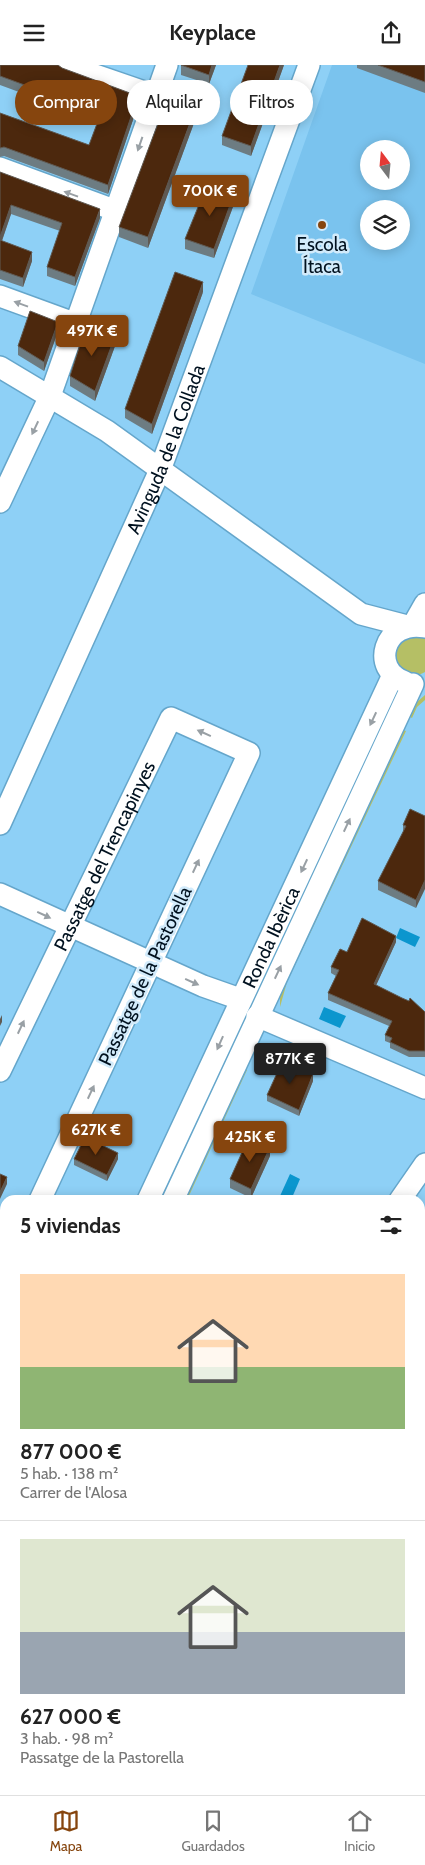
<!DOCTYPE html>
<html lang="es">
<meta charset="utf-8">
<style>
:root{--surface:#fff;--page:#f6f6f6;--text:#222;--muted:#767676;--line:#e0e0e0;--accent:#86450e}
body{margin:0;font-family:Cabin,sans-serif;background:var(--page);color:var(--text);height:100vh;display:flex;flex-direction:column;font-size:19px;white-space:nowrap}
*{box-sizing:border-box;margin:0}
p{font-size:16px;color:var(--muted)}
.icon{flex:none;width:28px;height:28px;fill:none;stroke:currentColor;stroke-width:2;stroke-linecap:round;stroke-linejoin:round}
.map{position:relative;flex:1;overflow:hidden}
.details{position:absolute;left:0px;top:1130px;width:425px;height:600px;display:flex;flex-direction:column;background:var(--surface);border-radius:15px 15px 0 0;box-shadow:0 2px 12px #0003}
.details>*{flex:none}
.top-card{position:absolute;left:15px;top:15px;width:395px;height:45px;display:flex;gap:10px}
.needle{width:32px;rotate:344deg}
.buttons{position:absolute;left:360px;top:75px;display:grid;gap:10px}
.buttons a{display:grid;place-items:center;width:50px;height:50px;border-radius:50%;background:var(--surface);box-shadow:0 2px 12px #0003;font-size:25px}
.price{position:absolute;translate:-50% -42px;padding:0 11px;border-radius:5px;background:var(--accent);color:#fff;font-size:16px;line-height:32px;filter:drop-shadow(0 1px 2px #0008)}
.price::after{content:'';position:absolute;left:50%;top:30px;width:15px;height:11px;margin-left:-8px;background:inherit;clip-path:polygon(0 0,100% 0,50% 100%)}
.price.on{background:#222;color:#fff}
ul{padding:0;list-style:none}
li{display:grid;align-content:center;gap:10px;height:265px;padding:0 20px}
li+li{border-top:1px solid var(--line)}
li span{display:grid;place-items:center;height:155px;border-radius:0px;color:#555}
li>.icon{margin-inline-start:auto}
span .icon{width:90px;height:90px;fill:#fffc;stroke-width:1}
li b{font-size:21px}
h2{display:flex;justify-content:space-between;align-items:center;height:60px;padding:0 20px;font-size:21px}
.tag{padding:0 18px;border-radius:22px;background:var(--surface);box-shadow:0 2px 12px #0003;font-size:18px;line-height:45px}
.tag.on{background:var(--accent);color:#fff}
header{display:flex;justify-content:space-between;align-items:center;height:65px;padding:0 20px;background:var(--surface);font-size:22px;font-weight:800}
.dock{display:flex;justify-content:space-around;align-items:center;height:70px;border-top:1px solid var(--line);background:var(--surface);font-size:14px;color:var(--muted)}
.dock a{display:grid;justify-items:center;gap:2px}
.dock .on{color:var(--accent)}
.map>svg:first-child{display:block}
</style>
<header><svg class="icon" aria-label="menu" viewBox="0 0 24 24"><path d="M4 6h16M4 12h16M4 18h16"/></svg>Keyplace<svg class="icon" aria-label="share" viewBox="0 0 24 24"><path d="M12 15V3M7 8l5-5 5 5M5 13v7h14v-7"/></svg></header>
<div class="map">
<svg width="425" height="1730" viewBox="0 0 425 1730">
<rect width="100%" height="100%" fill="#8ed0f6"/>
<path fill="#7ac3ee" fill-rule="evenodd" d="M332,0H425V299L251,229ZM369,84H401V116H369ZM369,144H401V176H369Z"/>
<g fill="#b5bf65">
<path d="M410,569L425,572V607C411,616 399,603 392,592L397,577Z"/>
<path d="M425,630V635L417,642L412,653L407,650L409,644Z"/>
<path d="M380,655L387,658L235,982L230,980Z"/>
<path d="M400,664L406,666L287,917L280,942V931L282,919Z"/>
<path d="M222,994L226,996L161,1135H157Z"/>
<path d="M243,1003L247,1005L187,1135H182Z"/>
</g>
<g fill="#0b96ce">
<path d="M400,863L420,872L415,882L396,873Z"/>
<path d="M324,942L346,951L340,963L319,954Z"/>
<path d="M290,1109L300,1114L291,1135L280,1131Z"/>
<path d="M420,1549H424L425,1576L420,1577Z"/>
</g>
<g fill="none" stroke-linecap="round" stroke-linejoin="round">
<g stroke="#65a6cb" stroke-width="24">
<g id="minor">
<path d="M66,0L156,31"/>
<path d="M0,103L117,146"/>
<path d="M0,231L74,258"/>
<path d="M0,302L107,366L361,549L407,561"/>
<path d="M0,437L50,331L167,0"/>
<path d="M413,560L425,539"/>
<path d="M405,617C370,605 383,554 425,562"/>
<path id="s1" d="M0,759L160,405L309,0"/>
<path d="M0,829L203,921L240,934"/>
<path d="M257,951L425,1023"/>
<path id="s2" d="M0,1006L171,653L249,688L40,1135"/>
<path id="s3" d="M148,1135L393,610"/>
<path d="M173,1135L413,619"/>
<path d="M400,1135L425,1099"/>
<path d="M0,1221L5,1211"/>
<path d="M0,1245L5,1248"/>
<path d="M0,1454L5,1442"/>
<path d="M420,1489L425,1486"/>
<path d="M0,1502L5,1491"/>
<path d="M245,1730L246,1725"/>
</g>
</g>
<use href="#minor" stroke="#fff" stroke-width="21"/>
</g>
<g fill="#6d7c82">
<path d="M0,0L62,3L138,40L108,129L4,91L0,92V48L89,80L98,56L0,20Z"/>
<path d="M181,0H216L209,19L181,10Z"/>
<path d="M284,0L251,91L222,80V71Z"/>
<path d="M357,0H425V28L357,3Z"/>
<path d="M194,58L148,183L119,172V162Z"/>
<path d="M0,107L100,153L75,221L47,211V202L60,166L11,149L2,176L32,196L23,222L0,214Z"/>
<path d="M234,139L214,193L185,184V174Z"/>
<path d="M203,227L152,369L125,353V344Z"/>
<path d="M58,266L44,306L18,290V281Z"/>
<path d="M115,281L95,336L70,321V311Z"/>
<path d="M425,751L416,843L378,825V816L403,768V760Z"/>
<path d="M396,877L376,920L425,947V992H409L390,983V978L385,976V970L389,961L328,935V928L336,911L331,908V902L347,887Z"/>
<path d="M313,1016L299,1051L267,1036V1030Z"/>
<path d="M270,1091L251,1133L230,1123V1114Z"/>
<path d="M74,1094H118L107,1116L74,1100Z"/>
<path d="M420,1193L425,1194V1231L420,1229Z"/>
<path d="M425,1366V1409L420,1408V1371Z"/>
<path d="M5,1623V1659L0,1658V1630L3,1632Z"/>
<rect x="175" y="1725" width="30" height="5"/>
</g>
<g fill="#605a53">
<path d="M212,0H216L209,19V10Z"/>
<path d="M280,0H284L251,91V81Z"/>
<path d="M138,31V40L108,129V120Z"/>
<path d="M194,47V58L148,183V172Z"/>
<path d="M234,129V139L214,193V184Z"/>
<path d="M11,140V149L0,181V172Z"/>
<path d="M100,144V153L75,221V212Z"/>
<path d="M32,187V196L23,222V213Z"/>
<path d="M203,217V227L152,369V359Z"/>
<path d="M58,257V266L44,306V297Z"/>
<path d="M115,271V281L95,336V326Z"/>
<path d="M425,808V824L416,843V835Z"/>
<path d="M396,871V877L374,925V919Z"/>
<path d="M2,950V957L0,961V954Z"/>
<path d="M313,1009V1016L299,1051V1045Z"/>
<path d="M270,1082V1091L251,1133V1124Z"/>
<path d="M118,1088V1094L107,1116V1110Z"/>
<path d="M7,1112V1119L0,1134V1127Z"/>
<path d="M424,1542V1549H420V1543Z"/>
</g>
<g fill="#4c280d" stroke="#605a53">
<path d="M0,0H58L62,3L138,31L108,120L4,82L0,83V48L89,80L101,48L0,11Z"/>
<path d="M181,0H212L209,10Z"/>
<path d="M248,0H280L251,81L222,71Z"/>
<path d="M378,0H425V17Z"/>
<path d="M166,37L194,47L148,172L119,162Z"/>
<path d="M0,107L100,144L75,212L47,202L62,158L11,140L0,172Z"/>
<path d="M207,120L234,129L214,184L185,174Z"/>
<path d="M0,175L32,187L23,213L0,205Z"/>
<path d="M175,207L203,217L152,359L125,344Z"/>
<path d="M30,246L58,257L44,297L18,281Z"/>
<path d="M86,261L115,271L95,326L70,311Z"/>
<path d="M410,744L425,751V815L416,835L378,816L406,761L403,760Z"/>
<path d="M362,853L396,871L374,919L402,933L409,936L410,933L425,947V986H409L390,977L392,973L385,970L392,956L328,928L339,905L331,902L340,884L347,887Z"/>
<path d="M283,995L313,1009L299,1045L267,1030Z"/>
<path d="M85,1072L118,1088L107,1110L74,1094Z"/>
<path d="M249,1072L270,1082L251,1124L230,1114Z"/>
<path d="M0,1109L7,1112L0,1127Z"/>
<path d="M420,1193L425,1194V1224L420,1222Z"/>
<path d="M425,1366V1403L420,1402V1371L421,1367L424,1368Z"/>
<path d="M420,1528L424,1542L420,1543Z"/>
<path d="M4,1623H5V1652H0V1630L3,1632Z"/>
<path d="M0,1701H5V1725H32V1730H0Z"/>
<rect x="61" y="1725" width="34" height="5"/>
<rect x="175" y="1725" width="23" height="5"/>
</g>
<defs><path id="oneway-solid" d="M-6-.8H1V-3.2L6.5 0L1 3.2V.8H-6Z" transform="scale(1.25)"/></defs>
<g fill="#99a0a5">
<use href="#oneway-solid" transform="translate(140 79) rotate(109)"/>
<use href="#oneway-solid" transform="translate(71 129) rotate(-160)"/>
<use href="#oneway-solid" transform="translate(21 239) rotate(-160)"/>
<use href="#oneway-solid" transform="translate(35 363) rotate(115)"/>
<use href="#oneway-solid" transform="translate(373 654) rotate(115)"/>
<use href="#oneway-solid" transform="translate(204 668) rotate(-156)"/>
<use href="#oneway-solid" transform="translate(347 760) rotate(-65)"/>
<use href="#oneway-solid" transform="translate(196 801) rotate(-65)"/>
<use href="#oneway-solid" transform="translate(304 801) rotate(115)"/>
<use href="#oneway-solid" transform="translate(44 850) rotate(25)"/>
<use href="#oneway-solid" transform="translate(278 907) rotate(-65)"/>
<use href="#oneway-solid" transform="translate(192 917) rotate(24)"/>
<use href="#oneway-solid" transform="translate(21 962) rotate(-65)"/>
<use href="#oneway-solid" transform="translate(220 978) rotate(114)"/>
<use href="#oneway-solid" transform="translate(91 1027) rotate(-65)"/>
</g>
<circle fill="#86450e" stroke="#d2ebfb" stroke-width="2" cx="322" cy="160" r="5"/>
<g text-anchor="middle" dominant-baseline="central" stroke-width="5" stroke-linejoin="round" paint-order="stroke">
<g font-size="19" fill="#00111f" stroke="#d2ebfb">
<text x="322" y="179">Escola<tspan x="322" dy="22">Ítaca</tspan></text>
</g>
<g font-size="19" fill="#00111f" stroke="#d2ebfb">
<text stroke="none"><textPath href="#s1" startOffset="410">Avinguda de la Collada</textPath></text>
<text stroke="none"><textPath href="#s2" startOffset="239">Passatge del Trencapinyes</textPath></text>
<text stroke="none"><textPath href="#s3" startOffset="290">Ronda Ibèrica</textPath></text>
<text transform="translate(145 911) rotate(-65)">Passatge de la Pastorella</text>
</g>
</g>
</svg>
<div class="buttons">
<a><svg class="needle" viewBox="-14 -14 28 28"><path d="M0-13l5 13h-10z" fill="#e53935"/><path d="M0 13l5-13h-10z" fill="#767676"/></svg></a>
<a><svg class="icon" aria-label="layers" viewBox="0 0 24 24"><path d="M12 4l9 5-9 5-9-5zM3 14l9 5 9-5"/></svg></a>
</div>
<b class="price" style="left:210px;top:152px">700K €</b>
<b class="price" style="left:92px;top:292px">497K €</b>
<b class="price on" style="left:290px;top:1020px">877K €</b>
<b class="price" style="left:96px;top:1091px">627K €</b>
<b class="price" style="left:250px;top:1098px">425K €</b>
<div class="top-card">
<a class="tag on">Comprar</a>
<a class="tag">Alquilar</a>
<a class="tag">Filtros</a>
</div>
<section class="details">
<h2>5 viviendas<svg class="icon" aria-label="filters" viewBox="0 0 24 24"><path d="M4 7h16M4 17h16"/><circle cx="9" cy="7" r="2"/><circle cx="15" cy="17" r="2"/></svg></h2>
<ul>
<li><span style="background:linear-gradient(#ffd9b3 60%,#8fb573 0)"><svg class="icon" aria-label="home" viewBox="0 0 24 24"><path d="M3 11l9-7 9 7M6 9v11h12V9"/></svg></span><div><b>877 000 €</b><p>5 hab. · 138 m²</p><p>Carrer de l'Alosa</p></div></li>
<li><span style="background:linear-gradient(#dfe7d0 60%,#9aa5b1 0)"><svg class="icon" aria-label="home" viewBox="0 0 24 24"><path d="M3 11l9-7 9 7M6 9v11h12V9"/></svg></span><div><b>627 000 €</b><p>3 hab. · 98 m²</p><p>Passatge de la Pastorella</p></div></li>
</ul>
</section>
</div>
<nav class="dock">
<a class="on"><svg class="icon" aria-label="map" viewBox="0 0 24 24"><path d="M3 6l6-2 6 2 6-2v14l-6 2-6-2-6 2zM9 4v14M15 6v14"/></svg>Mapa</a>
<a><svg class="icon" aria-label="saved" viewBox="0 0 24 24"><path d="M7 4h10v16l-5-4-5 4z"/></svg>Guardados</a>
<a><svg class="icon" aria-label="home" viewBox="0 0 24 24"><path d="M3 11l9-7 9 7M6 9v11h12V9"/></svg>Inicio</a>
</nav>
